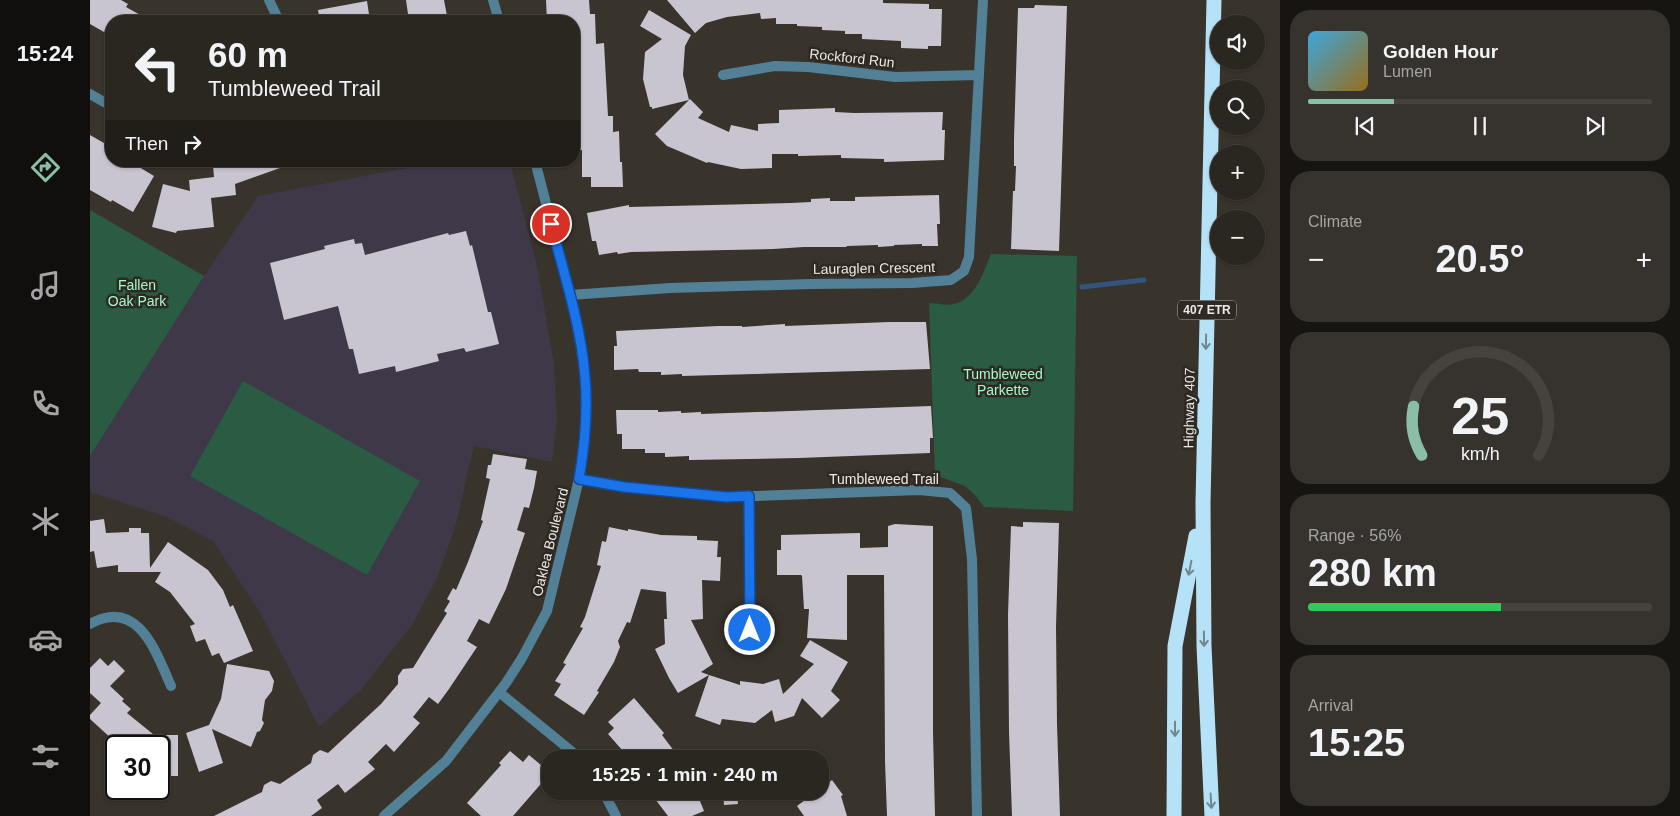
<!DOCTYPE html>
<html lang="en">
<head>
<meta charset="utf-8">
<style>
	:root { --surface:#2a2620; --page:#36322d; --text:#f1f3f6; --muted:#a5a5a5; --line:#46433e; --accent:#8abfa5 }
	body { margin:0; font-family:Helvetica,sans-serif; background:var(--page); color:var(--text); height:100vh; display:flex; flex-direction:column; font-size:19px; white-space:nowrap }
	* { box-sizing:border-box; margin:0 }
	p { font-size:16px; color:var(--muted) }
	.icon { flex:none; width:28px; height:28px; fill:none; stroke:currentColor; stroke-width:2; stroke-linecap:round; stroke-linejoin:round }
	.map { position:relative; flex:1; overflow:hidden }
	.panel { display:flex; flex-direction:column; gap:10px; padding:10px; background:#171512; width:400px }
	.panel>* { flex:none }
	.top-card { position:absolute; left:15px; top:15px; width:475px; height:152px; border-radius:20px; box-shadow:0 1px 4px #0004,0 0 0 1px var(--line); background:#2a2620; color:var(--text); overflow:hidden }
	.controls { position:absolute; left:1120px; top:15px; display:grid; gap:10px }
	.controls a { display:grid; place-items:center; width:55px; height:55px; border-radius:50%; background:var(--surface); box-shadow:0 1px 4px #0004,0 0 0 1px var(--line); font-size:25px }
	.speed { position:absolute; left:15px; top:735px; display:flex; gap:10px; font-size:25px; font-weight:700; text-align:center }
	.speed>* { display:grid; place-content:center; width:65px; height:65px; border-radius:50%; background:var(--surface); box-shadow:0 1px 4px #0004,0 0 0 1px var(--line); line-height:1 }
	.speed .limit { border:2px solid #111; border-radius:8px; background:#fff; color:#111 }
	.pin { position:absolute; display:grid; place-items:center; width:42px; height:42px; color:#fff; margin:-21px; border:2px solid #fff; border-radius:50%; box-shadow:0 1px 5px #0007 }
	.me { position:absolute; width:55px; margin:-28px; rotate:0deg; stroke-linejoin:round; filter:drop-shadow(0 0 4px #0008) }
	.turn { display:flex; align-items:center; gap:18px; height:105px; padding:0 20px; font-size:22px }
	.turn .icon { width:65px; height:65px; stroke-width:2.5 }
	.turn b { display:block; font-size:35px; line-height:42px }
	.then { display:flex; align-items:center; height:48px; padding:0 20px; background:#0003; gap:10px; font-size:19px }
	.big { font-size:38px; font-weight:600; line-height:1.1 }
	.panel .tile { flex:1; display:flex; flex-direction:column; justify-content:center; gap:8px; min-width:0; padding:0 18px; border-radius:20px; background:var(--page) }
	.panel .dial { align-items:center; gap:0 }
	.dial svg { height:130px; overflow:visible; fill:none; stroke:var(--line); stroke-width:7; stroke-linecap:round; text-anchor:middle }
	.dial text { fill:var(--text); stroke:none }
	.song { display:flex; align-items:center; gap:15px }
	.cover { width:60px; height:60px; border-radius:8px; background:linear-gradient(135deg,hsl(200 70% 55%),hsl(40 70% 35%)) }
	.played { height:5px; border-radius:2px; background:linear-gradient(90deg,var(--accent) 25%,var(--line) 25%) }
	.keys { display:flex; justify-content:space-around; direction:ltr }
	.heat { display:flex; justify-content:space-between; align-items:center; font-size:28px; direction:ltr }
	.charge { height:8px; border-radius:4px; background:linear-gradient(90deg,#34c759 56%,var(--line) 0) }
	.trip { position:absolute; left:451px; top:750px; width:288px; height:50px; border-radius:20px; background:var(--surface); box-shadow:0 1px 4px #0004,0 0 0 1px var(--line); font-weight:600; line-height:50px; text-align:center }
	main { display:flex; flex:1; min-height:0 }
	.tabs { display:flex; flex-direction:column; width:90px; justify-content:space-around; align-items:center; background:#110f0d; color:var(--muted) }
	.tabs .icon { width:35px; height:35px }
	.tabs .current { color:var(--accent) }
	.tabs b { font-size:22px; color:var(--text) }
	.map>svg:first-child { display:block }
	.education { fill:#3f3848 }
	.green { fill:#295c42 }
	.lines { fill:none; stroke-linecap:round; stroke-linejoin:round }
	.stream { stroke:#33557d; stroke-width:5 }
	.building { fill:#c8c5d0 }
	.street { stroke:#528197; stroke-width:10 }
	.highway { stroke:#b6e2f8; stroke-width:15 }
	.oneway { stroke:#72868d }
	.route-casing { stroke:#114b97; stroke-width:12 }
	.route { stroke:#1a73e8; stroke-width:9 }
	.labels { text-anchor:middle; stroke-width:5; stroke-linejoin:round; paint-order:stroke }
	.shield { fill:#2e2922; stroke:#b3afaa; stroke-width:1 }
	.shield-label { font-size:12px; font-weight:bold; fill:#ece9e4 }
	.street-label { font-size:14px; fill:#ece9e4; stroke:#2e2922 }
	.park-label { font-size:14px; fill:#a3faca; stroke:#2e2922 }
</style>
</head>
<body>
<main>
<nav class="tabs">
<b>15:24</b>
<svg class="icon current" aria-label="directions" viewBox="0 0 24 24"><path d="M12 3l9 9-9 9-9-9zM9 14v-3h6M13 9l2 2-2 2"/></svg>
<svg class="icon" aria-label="music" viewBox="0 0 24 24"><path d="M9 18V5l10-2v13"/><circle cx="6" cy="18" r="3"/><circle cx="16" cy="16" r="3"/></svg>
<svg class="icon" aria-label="phone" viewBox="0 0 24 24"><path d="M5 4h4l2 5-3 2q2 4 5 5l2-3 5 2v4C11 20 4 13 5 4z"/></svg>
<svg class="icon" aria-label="climate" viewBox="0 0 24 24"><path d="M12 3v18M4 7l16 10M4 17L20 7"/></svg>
<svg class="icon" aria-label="car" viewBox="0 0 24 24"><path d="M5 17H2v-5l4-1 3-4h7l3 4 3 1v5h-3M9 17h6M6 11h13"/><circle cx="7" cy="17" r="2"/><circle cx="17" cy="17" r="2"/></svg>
<svg class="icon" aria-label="filters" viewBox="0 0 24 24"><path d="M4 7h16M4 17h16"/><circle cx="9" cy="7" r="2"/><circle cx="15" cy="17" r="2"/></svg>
</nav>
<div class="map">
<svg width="1190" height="816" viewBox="0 0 1190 816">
	<rect width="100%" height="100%" fill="#38332b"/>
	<path class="education" d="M354,161H420L447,266L464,364L467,420L462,462L384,446L365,528L347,578L322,625L270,691L229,727L171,614L123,541L77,517L0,492V456L114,276L168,196Z"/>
	<path class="green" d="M0,210L114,276L0,456Z
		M901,254L987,256L983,511L894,507L885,495L875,486L845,475L839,303C847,303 857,306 864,304C886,298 893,273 901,254Z
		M153,381L330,481L277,575L100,476Z"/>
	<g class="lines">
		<path class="stream" d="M992,287L1054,280"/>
	</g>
	<path class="building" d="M0,0H31L38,4L36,7L61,21H21V36L0,24Z
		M316,0H354L358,21H319Z
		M456,0H499L500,14H505L506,44L514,43L518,116H523V132L529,131L530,162H532L533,187H501V177H492V150L486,151L485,118H484V21H457Z
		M577,0H793V3L839,4V9H852L851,46H838V49L811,48V41L772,39V34H755V31L732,30V27L707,26V24H686V18L671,19L670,13L637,17L616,23L605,33Z
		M277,1L280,21H230L228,10Z
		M945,5L977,6L969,251L921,249L923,191H925L926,166H924V139L928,8H944Z
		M559,10L601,35L595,46L593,75L599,100L562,109V107H560L553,79L555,52L572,39L550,26Z
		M600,99L613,112L608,118L639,132L641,125L668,131V124L689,123V110L745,108V112L764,113L853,112L852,130H855L854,160L794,162V159L751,158V155L708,156V154H682V168L651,169L618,162L617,163L577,146L565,134Z
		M0,135L21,147V161H39L64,176L43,212L22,200L21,202L0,190Z
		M125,161H204V163L145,184L146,195L121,198L124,227L87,231L86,233L62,227L73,184L100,191L99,180L124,177L123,166H125Z
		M849,195L850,224H847L848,246H832V244L804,245V246L788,247V245L757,246L756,247H714L683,249L541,252L528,254L527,252L509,255L506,241H502L497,213L539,205V207L701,203L721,202V199L740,198V201H765V197Z
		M376,231L380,246L382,245L398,312H401L409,344L376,352L374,348L347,354L349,361L306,372L305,366L269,374L263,349H259L248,306L194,320L180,263L235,249L234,246L264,239L265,244L272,243L275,255L358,233L359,235Z
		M800,322H836L840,369L592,376V374L571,375V372H549L548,369L524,370V346H527L526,331L628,326H652V327L695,324V326Z
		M841,406L843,438H840V453L709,458L599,460V456L575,457V453H555V449H532V434H527L526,410H568V412L591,411V413L611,412V414Z
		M403,454L437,459L435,469L447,471L444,488L439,508L434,507L427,530L435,533L416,589L399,624L389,619L377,641L387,647L359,689L348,704L339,697L323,717L330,723L304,752L296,744L278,762L285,769L255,793L248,784L227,800L232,808L221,816H124L172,792L174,785L181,781L190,784L221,763L223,755L230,750L238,753L291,704L308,684V676L313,669L323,668L357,613L354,611L360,601L357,599L363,588L366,590L378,562L393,521L391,520L400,479L396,478L398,465H401Z
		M14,519L16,533L39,532V528H51V533H59L60,568L78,542L118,570L133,590L140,607L143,605L163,651L134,663L129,653L122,656L115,639L106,642L100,626L105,624L80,592L65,582L71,572H28V565L7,568L4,551L0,552V521Z
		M933,522L969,523L966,627L967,724L970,816H922L919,732L918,615L921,526L933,527Z
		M805,524L843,526V732L845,816H797L795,761L794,575H757V640L717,638L719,609H714L712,576L711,575H687V550H691V535L770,533V548L798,547V526Z
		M519,527L538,531V529L571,535L607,536V540L628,541L627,557H631L630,581L612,580L613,619L601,620L623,664L611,672L619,675L588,693L579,678L565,649L575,644L574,619H577L576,592L551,589L540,623L537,622L528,641L530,647L524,662L507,691L509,692L494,715L464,695L471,684L465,681L476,664L473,663L493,628L490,627L495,617L511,566L507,565L512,541L516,542Z
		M720,640L758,662L741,691L750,700L732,718L712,698L704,716L685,722L682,710L665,723L632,719L630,725L605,716L619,675L650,685V681L673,684L689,679L693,694L724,664L710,656Z
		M10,658L18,666L24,660L35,671L20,686L34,699L32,701L41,709L37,713L69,739V735H88V776H69V746H18L23,740L0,719V715L11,703L0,693V668Z
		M137,664L179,671L184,681L182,691L175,700L172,720L174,723L170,731L167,732L161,747L122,729L133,763L109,772L96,733L119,725L131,699Z
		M544,698L574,733L572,735L590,759H540L518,734L524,728L518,722Z
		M420,751L433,762L439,755L458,771L455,776L456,778L423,816H391L377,803L411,765L409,763Z
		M742,780L753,795L751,796L757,816H714L707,806L727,791H730V789Z
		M559,791H606L614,811L602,816H578Z
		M633,791H647L648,804L634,805Z"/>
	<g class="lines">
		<path class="street" d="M179,0L189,21
			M403,0L409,21
			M633,75L685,66L718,67L805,77L889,75
			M0,94L21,106
			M480,295L580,288L721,284L822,283L861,280L874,271L879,257L893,0
			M489,479L535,487L637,497L829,490L860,493L876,508L882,559L887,816
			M659,496L660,630
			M0,624C48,597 66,652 81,686
			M409,692L491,759
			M513,791L526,816
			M294,816L356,761L416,683L432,658L457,611L489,479L496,424L495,377L492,354L483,307L445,161"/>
		<path class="highway" d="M1084,816L1085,646L1106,536
			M1122,816L1114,646L1113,503L1124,0"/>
	</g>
	<defs><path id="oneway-shaft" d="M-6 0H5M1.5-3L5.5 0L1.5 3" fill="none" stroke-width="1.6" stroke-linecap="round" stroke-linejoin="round" transform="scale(1.25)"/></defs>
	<g class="oneway">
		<use href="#oneway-shaft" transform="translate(1116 342) rotate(91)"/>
		<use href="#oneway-shaft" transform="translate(1100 568) rotate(101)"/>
		<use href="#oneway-shaft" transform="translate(1114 639) rotate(89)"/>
		<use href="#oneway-shaft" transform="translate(1085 729) rotate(90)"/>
		<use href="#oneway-shaft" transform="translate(1121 801) rotate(87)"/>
	</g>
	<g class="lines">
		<defs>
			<path id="route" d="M461,224C474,274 491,325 495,377C498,412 495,445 489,479L534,487L637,497L659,496L660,630"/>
		</defs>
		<use href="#route" class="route-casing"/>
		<use href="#route" class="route"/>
	</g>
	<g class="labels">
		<rect class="shield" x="1088" y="300.5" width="58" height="19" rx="4"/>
		<g class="shield-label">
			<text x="1117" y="314">407 ETR</text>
		</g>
		<g class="street-label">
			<text transform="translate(762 58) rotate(6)" y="5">Rockford Run</text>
			<text transform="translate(784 268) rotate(-1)" y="5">Lauraglen Crescent</text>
			<text transform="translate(1099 408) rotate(-89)" y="5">Highway 407</text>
			<text x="794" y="484">Tumbleweed Trail</text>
			<text transform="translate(460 542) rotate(-76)" y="5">Oaklea Boulevard</text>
		</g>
		<g class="park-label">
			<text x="47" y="290">Fallen<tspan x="47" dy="16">Oak Park</tspan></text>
			<text x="913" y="379">Tumbleweed<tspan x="913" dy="16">Parkette</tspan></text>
		</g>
	</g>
</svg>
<div class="controls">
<a><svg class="icon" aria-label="sound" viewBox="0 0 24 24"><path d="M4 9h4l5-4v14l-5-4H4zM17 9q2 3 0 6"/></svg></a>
<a><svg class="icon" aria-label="search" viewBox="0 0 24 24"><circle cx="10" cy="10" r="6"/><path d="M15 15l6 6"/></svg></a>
<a>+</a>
<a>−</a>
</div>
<div class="speed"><div class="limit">30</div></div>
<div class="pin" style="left:461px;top:224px;background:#d93025"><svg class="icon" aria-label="arrive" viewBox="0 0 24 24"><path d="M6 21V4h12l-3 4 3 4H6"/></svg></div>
<svg class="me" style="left:660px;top:630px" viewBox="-20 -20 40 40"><circle r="17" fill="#1a73e8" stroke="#fff" stroke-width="3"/><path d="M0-11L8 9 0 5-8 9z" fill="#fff"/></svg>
<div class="trip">15:25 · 1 min · 240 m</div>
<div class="top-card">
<div class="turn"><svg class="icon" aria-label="left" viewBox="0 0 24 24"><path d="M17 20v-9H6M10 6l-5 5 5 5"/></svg><div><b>60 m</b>Tumbleweed Trail</div></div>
<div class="then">Then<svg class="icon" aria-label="right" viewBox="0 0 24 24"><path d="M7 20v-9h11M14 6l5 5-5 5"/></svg></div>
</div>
</div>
<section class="panel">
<div class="tile">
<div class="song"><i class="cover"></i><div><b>Golden Hour</b><p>Lumen</p></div></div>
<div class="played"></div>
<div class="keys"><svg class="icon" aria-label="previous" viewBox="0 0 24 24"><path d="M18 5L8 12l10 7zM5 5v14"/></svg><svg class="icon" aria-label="pause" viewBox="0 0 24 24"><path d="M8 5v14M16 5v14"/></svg><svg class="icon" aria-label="next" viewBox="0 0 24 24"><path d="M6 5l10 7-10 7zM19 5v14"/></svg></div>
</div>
<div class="tile"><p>Climate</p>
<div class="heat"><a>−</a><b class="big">20.5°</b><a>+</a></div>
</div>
<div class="tile dial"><svg viewBox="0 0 100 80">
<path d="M14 69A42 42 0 1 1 86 69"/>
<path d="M14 69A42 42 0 0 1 9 39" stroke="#8abfa5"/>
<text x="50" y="56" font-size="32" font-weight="700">25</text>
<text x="50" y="72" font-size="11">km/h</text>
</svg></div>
<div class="tile"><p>Range · 56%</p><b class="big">280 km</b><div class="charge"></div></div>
<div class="tile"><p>Arrival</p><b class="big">15:25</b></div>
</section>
</main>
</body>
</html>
